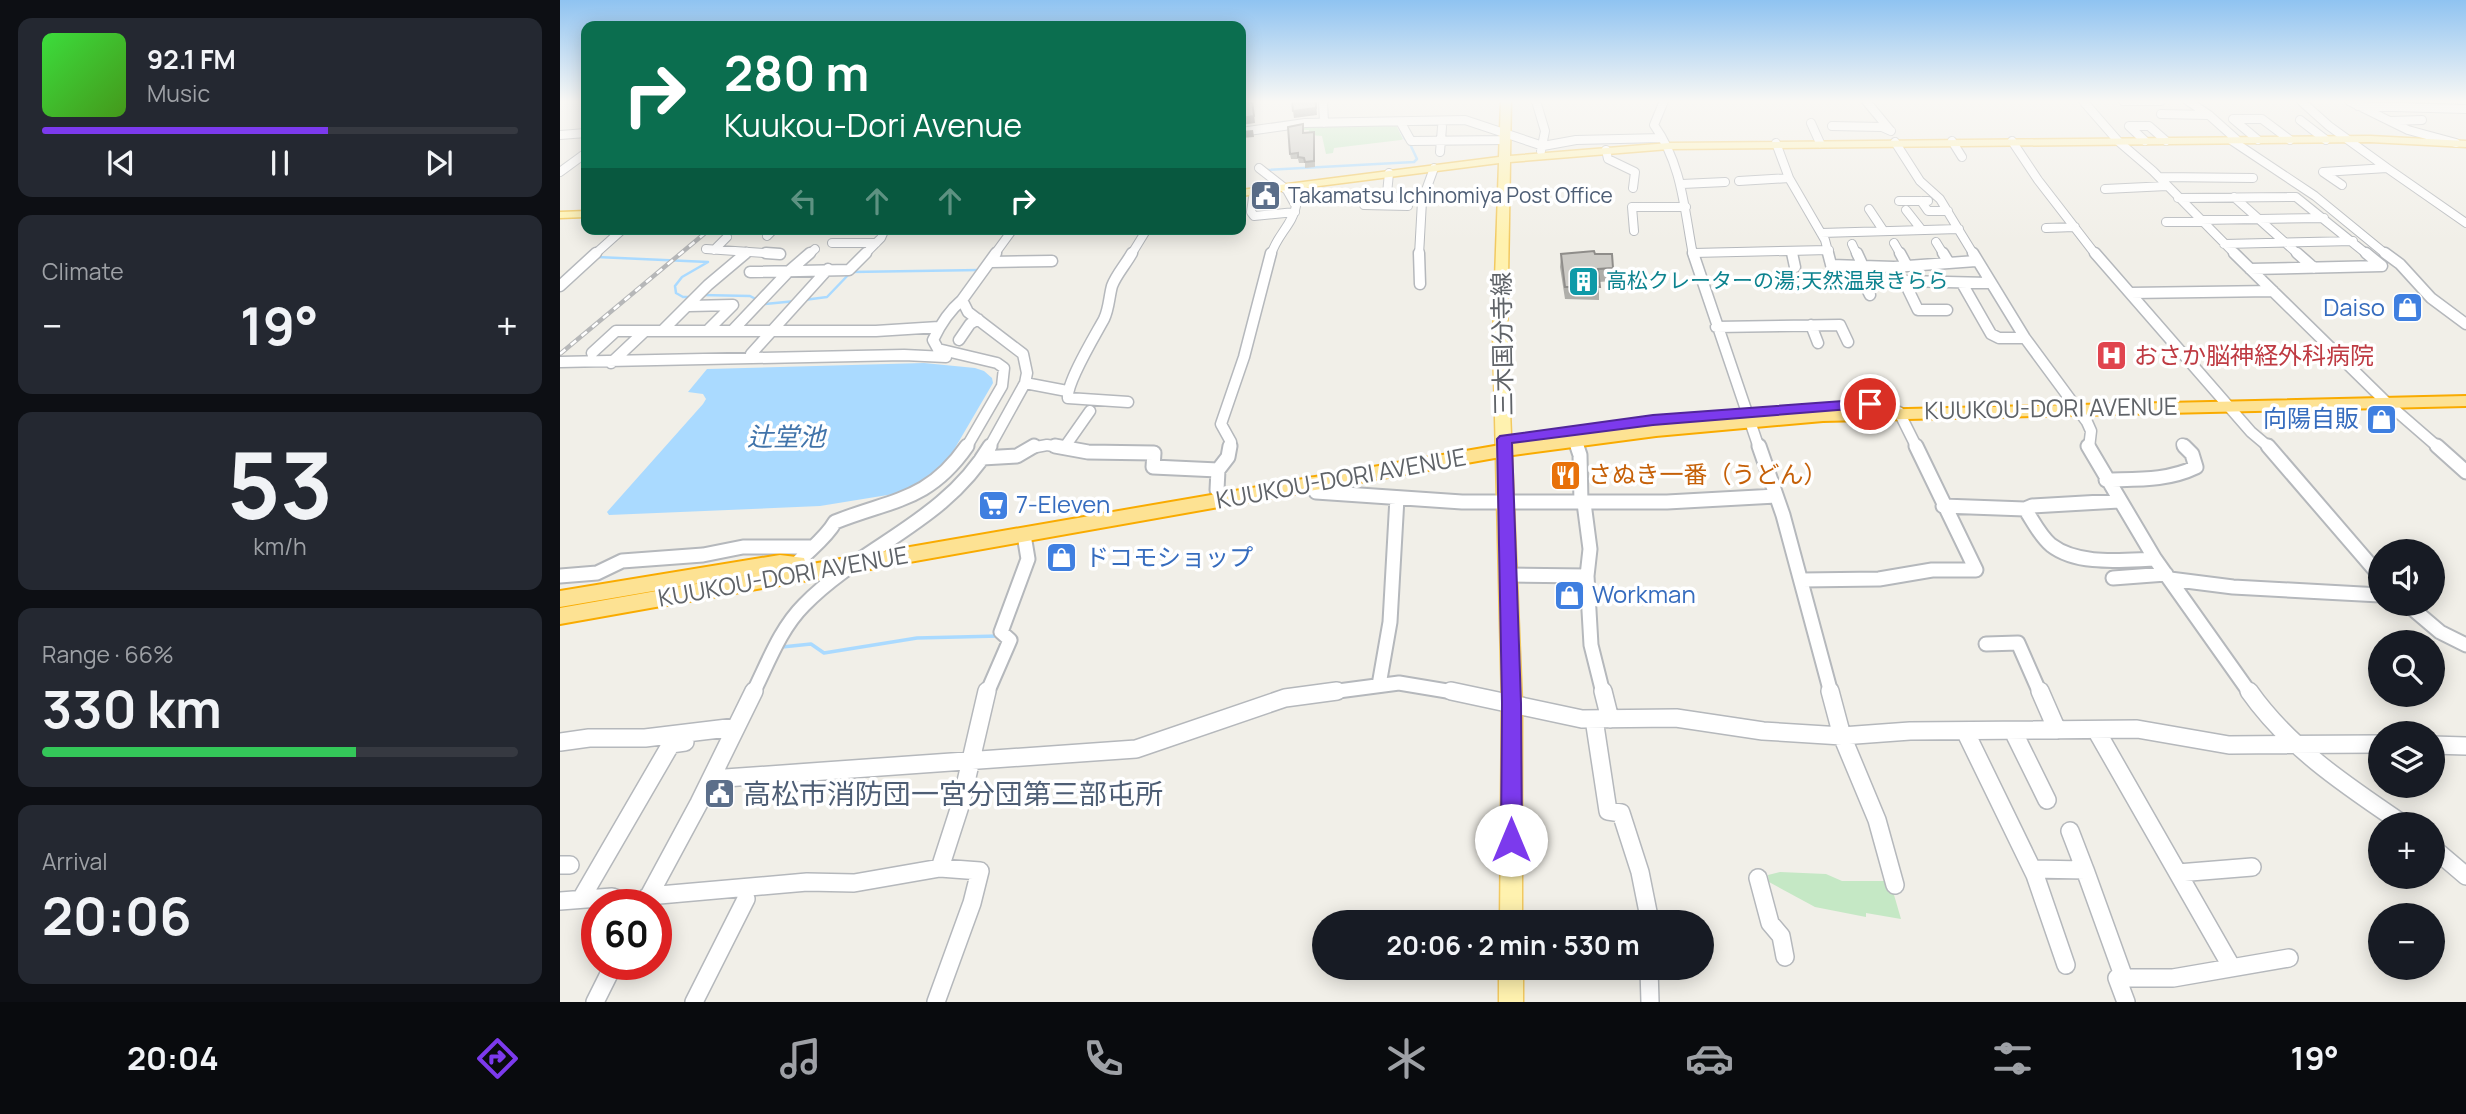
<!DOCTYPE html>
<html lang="en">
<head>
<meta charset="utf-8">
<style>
	:root { --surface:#171b24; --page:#242831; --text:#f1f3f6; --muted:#9ea1a6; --line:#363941; --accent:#7c3aed }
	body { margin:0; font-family:Manrope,"Noto Sans JP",sans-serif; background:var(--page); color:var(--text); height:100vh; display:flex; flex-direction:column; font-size:26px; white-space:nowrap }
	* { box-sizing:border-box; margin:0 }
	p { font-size:23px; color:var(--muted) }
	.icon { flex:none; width:38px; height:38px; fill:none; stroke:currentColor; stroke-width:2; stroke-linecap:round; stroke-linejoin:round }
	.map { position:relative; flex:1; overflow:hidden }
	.details { display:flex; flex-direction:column; gap:18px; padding:18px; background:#0d0f14; width:560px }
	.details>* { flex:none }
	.hud { position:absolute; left:21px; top:21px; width:665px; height:214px; border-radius:14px; box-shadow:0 4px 18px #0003; background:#0b6e4f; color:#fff; overflow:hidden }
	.controls { position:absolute; left:1808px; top:539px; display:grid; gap:14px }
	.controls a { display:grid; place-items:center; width:77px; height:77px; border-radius:50%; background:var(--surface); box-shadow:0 4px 18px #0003; font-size:35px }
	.speed { position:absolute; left:21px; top:889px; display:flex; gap:14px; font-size:35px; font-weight:700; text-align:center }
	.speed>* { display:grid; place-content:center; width:91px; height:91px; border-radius:50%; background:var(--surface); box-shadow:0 4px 18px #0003; line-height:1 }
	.speed .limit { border:10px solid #d22; background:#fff; color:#111 }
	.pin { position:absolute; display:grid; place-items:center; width:60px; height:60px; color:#fff; margin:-30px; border:4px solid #fff; border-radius:50%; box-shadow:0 2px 7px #0007 }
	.me { position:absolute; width:77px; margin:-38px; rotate:0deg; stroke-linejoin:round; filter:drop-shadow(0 0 5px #0008) }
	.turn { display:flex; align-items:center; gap:24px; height:147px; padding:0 28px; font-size:32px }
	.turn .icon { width:91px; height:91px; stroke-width:2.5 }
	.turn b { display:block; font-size:49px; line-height:60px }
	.lanes { display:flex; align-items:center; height:66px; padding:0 28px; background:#0003; justify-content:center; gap:35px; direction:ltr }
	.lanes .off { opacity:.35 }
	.big { font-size:52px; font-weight:700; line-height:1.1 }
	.details .card { flex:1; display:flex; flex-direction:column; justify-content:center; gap:10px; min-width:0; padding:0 24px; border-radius:14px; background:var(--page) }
	.details .dial { align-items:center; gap:0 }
	.dial b { font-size:91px; line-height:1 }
	.song { display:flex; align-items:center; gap:21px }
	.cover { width:84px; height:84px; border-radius:10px; background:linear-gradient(135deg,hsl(120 70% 55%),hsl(100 70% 35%)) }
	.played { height:7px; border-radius:4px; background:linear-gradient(90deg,var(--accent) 60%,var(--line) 60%) }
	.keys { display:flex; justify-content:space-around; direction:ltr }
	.heat { display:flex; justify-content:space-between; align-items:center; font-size:38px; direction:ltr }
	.charge { height:10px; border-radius:5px; background:linear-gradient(90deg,#34c759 66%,var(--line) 0) }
	.trip { position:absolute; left:752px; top:910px; width:402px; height:70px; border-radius:35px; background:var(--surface); box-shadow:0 4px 18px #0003; font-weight:700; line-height:70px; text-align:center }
	.dock { display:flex; height:112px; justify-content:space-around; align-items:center; background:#090b0e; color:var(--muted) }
	.dock .icon { width:49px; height:49px }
	.dock .current { color:var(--accent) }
	.dock b { font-size:32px; color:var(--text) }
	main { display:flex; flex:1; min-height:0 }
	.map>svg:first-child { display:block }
	.green { fill:#c5e8c5 }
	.water { fill:#aadaff }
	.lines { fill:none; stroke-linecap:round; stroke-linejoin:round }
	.stream-far1 { stroke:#aadaff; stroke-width:2.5 }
	.stream { stroke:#aadaff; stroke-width:3.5 }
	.minor-far3-casing { stroke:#b5b8bc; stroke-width:10 }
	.minor-far2-casing { stroke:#b5b8bc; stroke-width:13 }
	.minor-far1-casing { stroke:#b5b8bc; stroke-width:17 }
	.minor-casing { stroke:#b5b8bc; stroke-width:20 }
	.major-casing { stroke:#f2c960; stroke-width:3 }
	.highway-casing { stroke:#f9ab00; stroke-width:4 }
	.minor-far3 { stroke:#fff; stroke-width:8 }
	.minor-far2 { stroke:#fff; stroke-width:10 }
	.minor-far1 { stroke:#fff; stroke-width:13 }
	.minor { stroke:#fff; stroke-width:17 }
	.major { fill:#fff2af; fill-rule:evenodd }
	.highway { fill:#fde293; fill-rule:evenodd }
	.rail-casing { stroke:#b6b7b8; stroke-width:4.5 }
	.rail { stroke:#fff; stroke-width:2.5; stroke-dasharray:7; stroke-linecap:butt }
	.wall { fill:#afaea9 }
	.shaded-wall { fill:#8f8d8a }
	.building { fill:#cccac5; stroke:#8f8d8a; stroke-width:2 }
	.route { fill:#7c3aed; stroke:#51269a; stroke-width:2 }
	.labels { text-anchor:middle; stroke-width:7; stroke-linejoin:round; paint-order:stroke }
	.far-service-label { font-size:21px; fill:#4e5e75; stroke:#fff; text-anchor:start }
	.far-culture-label { font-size:21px; fill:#0d838f; stroke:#fff; text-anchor:start }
	.shop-label { font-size:24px; fill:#366cbe; stroke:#fff; text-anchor:start }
	.street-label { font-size:24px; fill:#5f6368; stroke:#fff }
	.health-label { font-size:24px; fill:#be3a42; stroke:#fff; text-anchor:start }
	.food-label { font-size:24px; fill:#c56008; stroke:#fff; text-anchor:start }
	.water-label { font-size:26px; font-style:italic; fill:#4174aa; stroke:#fff }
	.near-service-label { font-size:28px; fill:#4e5e75; stroke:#fff; text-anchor:start }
</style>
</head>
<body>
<main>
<section class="details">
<div class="card">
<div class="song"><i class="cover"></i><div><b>92.1 FM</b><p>Music</p></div></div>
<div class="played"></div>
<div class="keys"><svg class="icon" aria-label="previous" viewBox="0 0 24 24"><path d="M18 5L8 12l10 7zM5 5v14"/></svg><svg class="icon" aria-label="pause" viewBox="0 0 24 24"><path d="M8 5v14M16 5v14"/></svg><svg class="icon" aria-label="next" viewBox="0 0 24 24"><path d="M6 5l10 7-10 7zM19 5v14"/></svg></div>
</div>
<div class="card"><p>Climate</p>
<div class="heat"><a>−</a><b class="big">19°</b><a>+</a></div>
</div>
<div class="card dial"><b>53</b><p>km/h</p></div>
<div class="card"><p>Range · 66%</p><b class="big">330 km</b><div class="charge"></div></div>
<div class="card"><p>Arrival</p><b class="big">20:06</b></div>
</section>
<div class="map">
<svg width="1906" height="1002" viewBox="0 0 1906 1002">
	<rect width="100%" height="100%" fill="#f1efe8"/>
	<path class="green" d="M836,125L843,139L841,140L774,148L773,153L766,154L762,136L750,135L749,130H736V126Z
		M1220,872L1266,874L1282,881H1330L1341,919L1306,913V917L1255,907L1209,882L1208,875Z"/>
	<path class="water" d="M364,363L415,368L424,371L432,378L433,383L381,472L346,492L260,506L49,515L47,512L143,404L146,399L143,394L128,392L147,369Z"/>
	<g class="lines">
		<path class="stream-far1" d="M840,129L845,139
			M706,170L854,162L857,159L850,144
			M37,257L148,262L122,277L115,286L116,293L123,297H134
			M141,295L190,296L205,304L236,301
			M244,300L267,297L291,272L420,270"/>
		<path class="stream" d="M222,647L251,644L264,653L357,638L439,636"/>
		<defs>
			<path id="minor-far3" d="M763,101L764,123
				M976,101L985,131L981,151
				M1104,101L1094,125C1122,164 1124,208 1133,255
				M1306,101L1330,130
				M1523,101L1558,141L1593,171L1676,255
				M1563,101H1601
				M1628,101L1649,115L1677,140
				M1741,101L1769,126L1827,168L1763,172L1782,185
				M1789,101L1848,130L1896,143
				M1798,106L1906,109
				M1601,114L1648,115
				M1740,120L1766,140
				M1830,121L1862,120
				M841,123L851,141L945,140
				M1251,123L1260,143
				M1272,126L1322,127L1331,131
				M681,132L745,123L905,120L983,146L1016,140L1102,138
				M0,135L26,133
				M1671,140L1755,196L1827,255
				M1698,140L1673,119H1702L1730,140
				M1392,141L1402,157
				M1452,141L1478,180L1536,255
				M1585,141L1569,126H1589L1606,141
				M1335,142L1360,181L1380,199L1414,255
				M1216,143L1229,178L1265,240L1269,255
				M1046,150L1048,159L1075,172L1073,188
				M880,152L882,127
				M699,168L727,190L736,206C733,224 716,236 711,255
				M1827,168L1906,223
				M0,172L26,153
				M1600,177L1693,178
				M1179,181L1229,178
				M1122,184L1165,182
				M1545,189L1607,186
				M694,191L691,212L694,216L735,212
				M826,197L863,196
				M1674,197L1739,255
				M1618,198L1736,197L1808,255
				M735,199L774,198
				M1339,201H1368
				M1361,201L1368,211H1388
				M826,204L829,173
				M804,205L848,206
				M1309,209L1323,230
				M1346,210L1361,229
				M1640,220L1764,218
				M1606,222H1642
				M1486,228L1515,227
				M1074,231L1072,207H1126
				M1261,233L1399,229
				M207,236L214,229
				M1376,242L1384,255
				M272,243H316
				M1334,243L1341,255
				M1292,244L1297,255
				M1664,244L1793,241
				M146,249L220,254
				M154,250L167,237
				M1232,251L1233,255
				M1133,253L1269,250
				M34,255L63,229
				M184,255L187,252
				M248,255L255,249
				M304,255L321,238L325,229
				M434,255L453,229
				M571,255L587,229
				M859,255L862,201L874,168"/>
			<path id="minor-far2" d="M206,253L220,254
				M859,253L860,284
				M1133,253L1199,448
				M1232,253L1235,267
				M1268,253L1274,276L1282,279H1302L1310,295
				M1297,253L1303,266
				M1340,253L1347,266
				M1383,253L1389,263
				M1413,253L1465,338L1527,422L1531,431L1529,448
				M1535,253L1691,432L1710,448
				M1674,253L1826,402L1879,448
				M1737,253L1754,268
				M1825,253L1840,264L1871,298L1906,324
				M431,262L492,261
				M1271,265L1334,267L1416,261
				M1690,269L1822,266L1806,253
				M190,272L289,270L306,253
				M1403,285L1431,334L1439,338H1465
				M0,286L36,253
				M1570,293L1713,291
				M402,300C389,311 380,325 373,340L378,349L437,363L444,368L442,386L406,448
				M129,306L173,305L149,329
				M1387,310H1358L1344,281L1429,283
				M1251,325L1258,343
				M1156,327L1280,325L1288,342
				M103,330L148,285L186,253
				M173,330L228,272L250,253
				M399,340L410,324L418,319
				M32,353L56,331H316L379,327
				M191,354L268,269
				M0,362L344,355L386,357
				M51,363L85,331
				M465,383L507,391
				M568,402L508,398C506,383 536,334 544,319C549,309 549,297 552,286C556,275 566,264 572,253
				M1339,412L1357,448
				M1014,440L1017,448
				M1622,444L1626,448
				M429,448L465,383L467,373L463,354L408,312L402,300L436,253
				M471,448L487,445L506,448
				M504,448L530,411
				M670,448L671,442L661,424L684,357L711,253"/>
			<path id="minor-far1" d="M495,446L528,452L594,453L593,467L658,470L657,490
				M1017,446L1020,455L1021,503
				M1199,446L1223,515L1271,693
				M1528,446L1595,559L1690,693
				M1708,446L1820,576
				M1877,446L1906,472
				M422,458L457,456L474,446
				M658,470L668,457L670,446
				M1546,480C1577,479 1607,481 1636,467L1632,454L1624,446
				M752,484L756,492L902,502H1107L1216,496
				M1383,506L1465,509C1473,521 1480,536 1491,545C1518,566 1563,560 1595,559
				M1465,509L1472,506L1559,501
				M237,563C250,549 266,538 275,522C332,499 368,502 407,446
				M949,575L1027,576L1030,549L1024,503
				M0,576L37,573L62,561L143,555L183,547H252
				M1027,576L1031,645L1043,693
				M1553,578L1606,574
				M1610,579L1673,587L1820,595
				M1242,580L1319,579L1372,570H1416L1356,446
				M1847,604L1880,632L1906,645
				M1426,644L1458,643L1480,693
				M819,685L830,622L837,498
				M193,693C208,663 220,629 244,605C303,545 385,522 430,446
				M427,693L450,640L441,632L468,559L464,535
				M763,693L839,683L899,693"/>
			<path id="minor" d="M891,691L1022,719L1116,718L1203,731L1282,736L1350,731L1577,729L1669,745L1820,744
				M1043,691L1050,719
				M1270,691L1282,736L1317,820L1335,885
				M1480,691L1497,730
				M1689,691C1729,748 1787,786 1843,824
				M1034,719L1048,811L1061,813L1080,872L1090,922
				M1536,730L1671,966
				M1405,731L1475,875L1506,965
				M1453,731L1487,800
				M0,742L29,738H85L176,727
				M1872,745L1906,746
				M151,779L576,749L725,698L777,691
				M1510,831L1525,870
				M1872,847L1906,876
				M0,865H10
				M380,868L401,803L427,691
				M1473,869L1525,870L1564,978
				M1618,873L1692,867
				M1198,878L1210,923L1221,936L1225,957
				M88,896L247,882L294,883L380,868L420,871L412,903L376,1002
				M21,899L111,744L125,742
				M0,901L52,897L74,905
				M84,905L139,803L194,691
				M1089,968L1090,1002
				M35,1002L54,964
				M134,1002L186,899
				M1566,1002L1557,978H1613L1729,958"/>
			<path id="major" d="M941,101H951L950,156L1109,143L1810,136L1906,141V147L1810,142L1109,149L950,162L947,337L962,703V922H940L942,703L933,337L939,163L681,196V190L939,157Z
				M26,211V217L0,218V212Z
				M939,968H963V1002H939Z"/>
			<path id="highway" d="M1906,396V406L1263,421L1096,436L946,456L0,624V608L221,569L0,607V591L220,555L244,558L246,565L946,444L1096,424L1263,411Z"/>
		</defs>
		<use href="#minor-far3" class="minor-far3-casing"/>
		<use href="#minor-far2" class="minor-far2-casing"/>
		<use href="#minor-far1" class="minor-far1-casing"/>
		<use href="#minor" class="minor-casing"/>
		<use href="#major" class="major-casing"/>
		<use href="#highway" class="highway-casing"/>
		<use href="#minor-far3" class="minor-far3"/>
		<use href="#minor-far2" class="minor-far2"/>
		<use href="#minor-far1" class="minor-far1"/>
		<use href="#minor" class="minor"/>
		<use href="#major" class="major"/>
		<use href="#highway" class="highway"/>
		<defs>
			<path id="rail" d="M0,354L150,229"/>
		</defs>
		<use href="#rail" class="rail-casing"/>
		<use href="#rail" class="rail"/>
	</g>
	<path class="wall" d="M744,133L755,137V167L745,168V163H739L738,159H731L730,154Z
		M1001,254H1035L1053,268L1052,281L1039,282V300L1005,299L1000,267Z"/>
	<path class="shaded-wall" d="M756,101L757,115L734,118L733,111Z
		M693,105L695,123L681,125V118Z
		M693,130L694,137L681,138V131Z"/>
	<path class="building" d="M682,101H692L694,116L681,118V103H682Z
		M732,101H756V108L733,111Z
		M743,124V133L754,132V161L745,162L744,158L738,157V153L730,154L728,127Z
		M1034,251L1035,254H1052L1053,268L1038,269L1040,287H1005L1001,254Z"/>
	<linearGradient id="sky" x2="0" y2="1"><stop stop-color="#8fc3f1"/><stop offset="0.42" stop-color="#f9f8f5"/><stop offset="1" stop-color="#f9f8f5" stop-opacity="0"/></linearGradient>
	<rect width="1906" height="241" fill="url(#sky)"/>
	<path class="route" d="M1310,399L1317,404L1315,407L1093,425L952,443L961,703L962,840L959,847L951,850L944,847L941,840L942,703L937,439L940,436L1093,415Z"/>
	<defs>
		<symbol id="civic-square" viewBox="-11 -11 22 22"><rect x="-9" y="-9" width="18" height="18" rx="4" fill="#5c6f8a" stroke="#fff"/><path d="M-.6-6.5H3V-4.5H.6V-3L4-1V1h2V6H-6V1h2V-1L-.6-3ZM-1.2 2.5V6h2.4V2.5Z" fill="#fff"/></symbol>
		<symbol id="building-square" viewBox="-11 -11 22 22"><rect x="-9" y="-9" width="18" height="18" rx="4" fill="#0f9aa8" stroke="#fff"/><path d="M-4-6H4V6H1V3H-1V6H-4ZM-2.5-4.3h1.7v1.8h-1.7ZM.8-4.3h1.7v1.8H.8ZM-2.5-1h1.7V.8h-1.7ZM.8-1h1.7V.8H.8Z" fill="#fff"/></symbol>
		<symbol id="shop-square" viewBox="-11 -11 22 22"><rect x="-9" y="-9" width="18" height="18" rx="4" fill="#3f7fe0" stroke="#fff"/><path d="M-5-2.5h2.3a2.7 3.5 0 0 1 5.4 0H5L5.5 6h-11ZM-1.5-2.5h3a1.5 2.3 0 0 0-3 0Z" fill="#fff"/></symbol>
		<symbol id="hospital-square" viewBox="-11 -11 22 22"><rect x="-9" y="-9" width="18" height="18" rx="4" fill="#e0444e" stroke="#fff"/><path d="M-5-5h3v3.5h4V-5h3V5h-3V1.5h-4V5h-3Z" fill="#fff"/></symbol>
		<symbol id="restaurant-square" viewBox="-11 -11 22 22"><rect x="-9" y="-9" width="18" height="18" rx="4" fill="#e8710a" stroke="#fff"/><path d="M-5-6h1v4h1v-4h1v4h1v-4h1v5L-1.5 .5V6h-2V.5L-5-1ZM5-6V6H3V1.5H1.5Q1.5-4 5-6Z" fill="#fff"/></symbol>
		<symbol id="supermarket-square" viewBox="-11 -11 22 22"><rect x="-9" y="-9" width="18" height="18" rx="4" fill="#3f7fe0" stroke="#fff"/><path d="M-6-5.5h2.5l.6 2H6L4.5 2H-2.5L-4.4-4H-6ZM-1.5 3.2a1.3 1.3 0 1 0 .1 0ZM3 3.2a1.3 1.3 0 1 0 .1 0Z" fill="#fff"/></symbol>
	</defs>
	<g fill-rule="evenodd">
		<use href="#civic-square" x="688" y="178" width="35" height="35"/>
		<use href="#building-square" x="1006" y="264" width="35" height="35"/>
		<use href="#shop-square" x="1830" y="290" width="35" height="35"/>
		<use href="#hospital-square" x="1534" y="338" width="35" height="35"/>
		<use href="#shop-square" x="1804" y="402" width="35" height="35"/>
		<use href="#restaurant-square" x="988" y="458" width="35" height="35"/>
		<use href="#supermarket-square" x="416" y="488" width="35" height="35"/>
		<use href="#shop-square" x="484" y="540" width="35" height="35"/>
		<use href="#shop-square" x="992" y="578" width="35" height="35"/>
		<use href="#civic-square" x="142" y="776" width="35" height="35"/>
	</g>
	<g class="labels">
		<g class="far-service-label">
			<text x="728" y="203">Takamatsu Ichinomiya Post Office</text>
		</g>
		<g class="far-culture-label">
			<text x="1046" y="288">高松クレーターの湯;天然温泉きらら</text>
		</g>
		<g class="shop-label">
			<text x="1825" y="316" text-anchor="end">Daiso</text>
			<text x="1799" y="427" text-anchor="end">向陽自販</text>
			<text x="456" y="513">7-Eleven</text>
			<text x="525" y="566">ドコモショップ</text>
			<text x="1032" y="603">Workman</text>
		</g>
		<g class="street-label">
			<text transform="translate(943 344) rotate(-91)" y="8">三木国分寺線</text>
			<text transform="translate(1491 409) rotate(-1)" y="8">KUUKOU-DORI AVENUE</text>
			<text transform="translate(781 479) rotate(-10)" y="8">KUUKOU-DORI AVENUE</text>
			<text transform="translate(223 577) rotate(-10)" y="8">KUUKOU-DORI AVENUE</text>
		</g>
		<g class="health-label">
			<text x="1574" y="364">おさか脳神経外科病院</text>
		</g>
		<g class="food-label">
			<text x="1028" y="483">さぬき一番（うどん）</text>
		</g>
		<g class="water-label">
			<text x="226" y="446">辻堂池</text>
		</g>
		<g class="near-service-label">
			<text x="183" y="804">高松市消防団一宮分団第三部屯所</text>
		</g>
	</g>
</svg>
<div class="controls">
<a><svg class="icon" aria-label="sound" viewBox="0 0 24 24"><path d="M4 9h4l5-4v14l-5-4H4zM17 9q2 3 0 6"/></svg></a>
<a><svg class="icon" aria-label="search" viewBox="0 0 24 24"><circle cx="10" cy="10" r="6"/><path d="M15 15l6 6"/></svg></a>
<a><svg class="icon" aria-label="layers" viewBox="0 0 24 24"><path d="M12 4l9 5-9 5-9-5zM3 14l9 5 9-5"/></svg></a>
<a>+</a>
<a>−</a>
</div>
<div class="speed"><div class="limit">60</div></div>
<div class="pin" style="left:1310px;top:404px;background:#d93025"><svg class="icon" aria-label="arrive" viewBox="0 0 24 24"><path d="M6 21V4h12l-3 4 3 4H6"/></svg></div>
<svg class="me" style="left:951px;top:840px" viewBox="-20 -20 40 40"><circle r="19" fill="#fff"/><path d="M0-13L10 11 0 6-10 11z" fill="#7c3aed"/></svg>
<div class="trip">20:06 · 2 min · 530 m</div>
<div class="hud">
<div class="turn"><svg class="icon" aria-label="right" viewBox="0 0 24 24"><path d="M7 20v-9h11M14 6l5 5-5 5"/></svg><div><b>280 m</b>Kuukou-Dori Avenue</div></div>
<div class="lanes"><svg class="icon off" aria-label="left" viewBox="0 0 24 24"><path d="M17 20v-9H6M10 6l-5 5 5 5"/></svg><svg class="icon off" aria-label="ahead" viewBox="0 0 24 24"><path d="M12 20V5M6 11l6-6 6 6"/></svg><svg class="icon off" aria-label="ahead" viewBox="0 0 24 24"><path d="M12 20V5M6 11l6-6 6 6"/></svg><svg class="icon" aria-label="right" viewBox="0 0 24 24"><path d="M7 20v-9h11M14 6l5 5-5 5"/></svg></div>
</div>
</div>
</main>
<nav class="dock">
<b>20:04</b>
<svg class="icon current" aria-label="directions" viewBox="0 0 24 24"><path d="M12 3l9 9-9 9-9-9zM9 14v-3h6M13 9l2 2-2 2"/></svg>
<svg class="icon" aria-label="music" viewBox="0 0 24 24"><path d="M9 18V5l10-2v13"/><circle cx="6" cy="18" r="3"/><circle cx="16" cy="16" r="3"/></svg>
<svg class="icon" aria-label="phone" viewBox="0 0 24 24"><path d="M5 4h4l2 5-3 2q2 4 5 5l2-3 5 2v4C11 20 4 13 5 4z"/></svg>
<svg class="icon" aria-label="climate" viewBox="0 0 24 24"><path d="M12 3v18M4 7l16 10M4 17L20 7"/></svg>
<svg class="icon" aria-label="car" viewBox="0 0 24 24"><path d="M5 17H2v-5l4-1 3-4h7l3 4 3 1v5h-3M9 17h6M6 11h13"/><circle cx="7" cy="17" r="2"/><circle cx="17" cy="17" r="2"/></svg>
<svg class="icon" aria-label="filters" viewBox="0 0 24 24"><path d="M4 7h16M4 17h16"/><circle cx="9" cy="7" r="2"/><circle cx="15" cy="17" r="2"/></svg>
<b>19°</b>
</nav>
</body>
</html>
